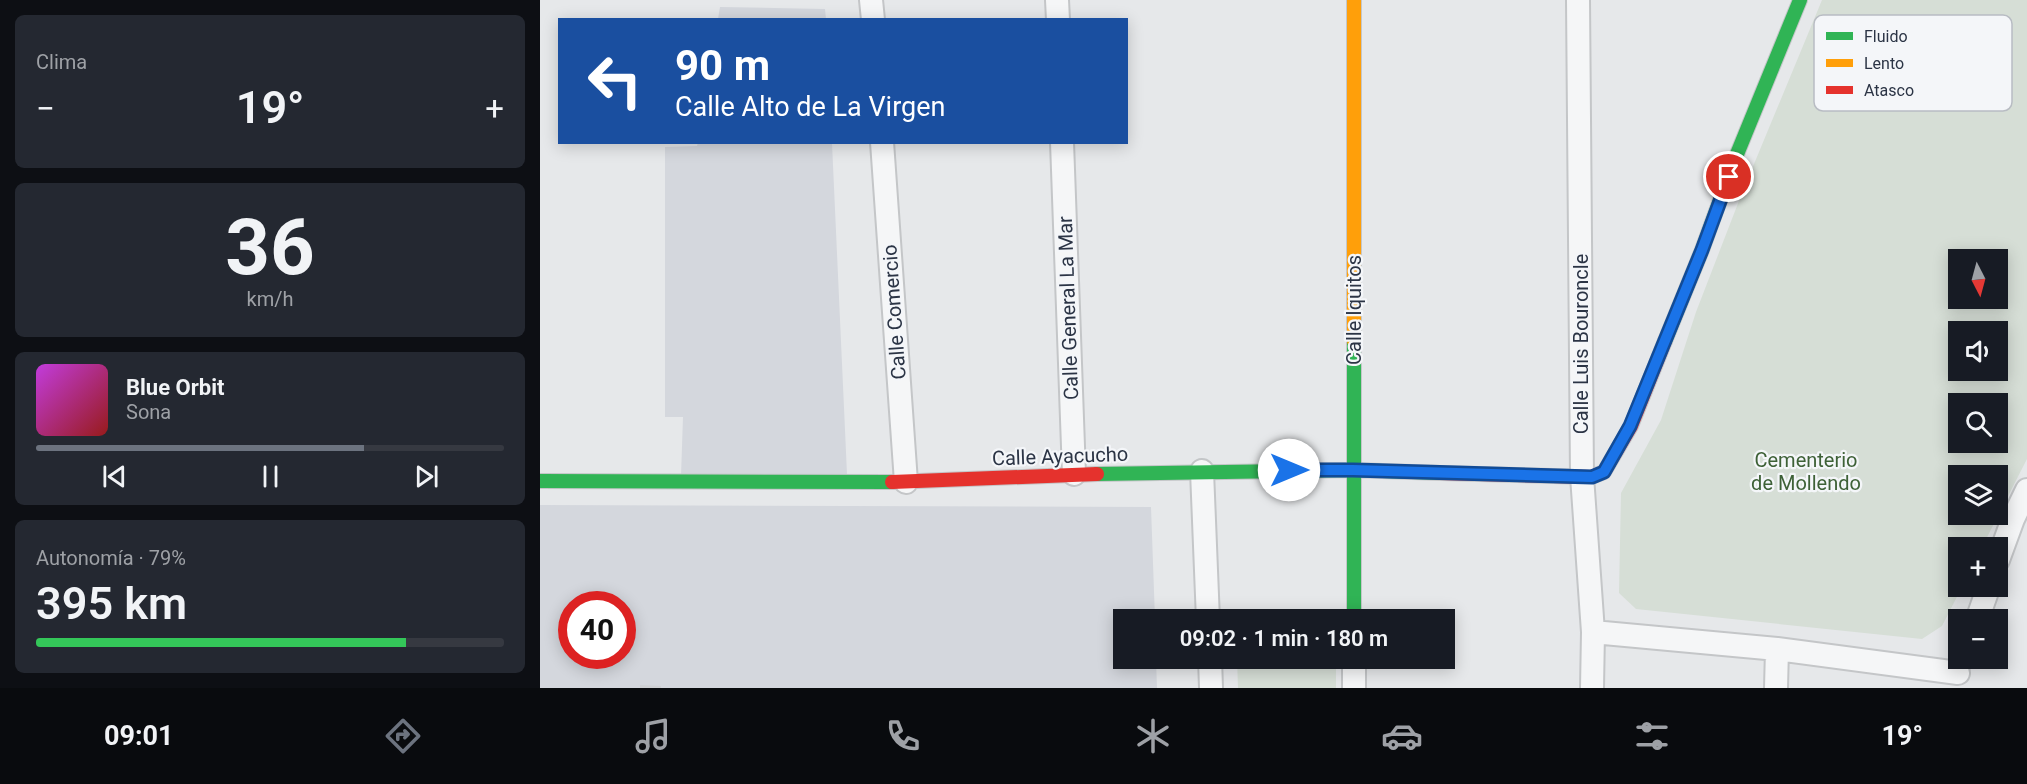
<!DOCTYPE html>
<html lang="es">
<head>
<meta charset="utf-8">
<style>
	:root { --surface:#171b24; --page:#242831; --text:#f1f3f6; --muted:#9ea1a6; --line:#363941; --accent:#6c737f }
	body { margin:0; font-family:Roboto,sans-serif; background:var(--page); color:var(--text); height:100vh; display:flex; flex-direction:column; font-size:22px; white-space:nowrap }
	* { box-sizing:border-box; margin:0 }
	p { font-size:20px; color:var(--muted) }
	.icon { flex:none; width:33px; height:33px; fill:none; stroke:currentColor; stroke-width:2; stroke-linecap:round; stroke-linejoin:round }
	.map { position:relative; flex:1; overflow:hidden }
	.side { display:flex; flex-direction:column; gap:15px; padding:15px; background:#0d0f14; width:540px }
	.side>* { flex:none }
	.hud { position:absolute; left:18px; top:18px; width:570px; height:126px; border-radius:0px; box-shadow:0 3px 15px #0003; background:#1a4fa0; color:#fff; overflow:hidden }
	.needle { width:39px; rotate:174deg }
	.tools { position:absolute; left:1408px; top:249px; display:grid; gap:12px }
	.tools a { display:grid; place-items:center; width:60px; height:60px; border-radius:0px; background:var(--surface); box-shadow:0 3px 15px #0003; font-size:30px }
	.speed { position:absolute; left:18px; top:591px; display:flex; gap:12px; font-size:30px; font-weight:700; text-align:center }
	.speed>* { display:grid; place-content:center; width:78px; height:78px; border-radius:50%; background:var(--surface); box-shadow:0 3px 15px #0003; line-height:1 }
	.speed .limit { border:9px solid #d22; background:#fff; color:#111 }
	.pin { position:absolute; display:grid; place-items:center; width:51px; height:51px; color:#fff; margin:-26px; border:3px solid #fff; border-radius:50%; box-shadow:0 2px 6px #0007 }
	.me { position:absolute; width:66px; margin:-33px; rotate:90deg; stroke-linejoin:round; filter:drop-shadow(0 0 4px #0008) }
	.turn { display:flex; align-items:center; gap:21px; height:126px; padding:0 18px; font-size:27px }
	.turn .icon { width:78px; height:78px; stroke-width:2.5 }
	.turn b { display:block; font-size:42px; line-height:51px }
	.big { font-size:45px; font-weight:600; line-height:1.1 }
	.side .tile { flex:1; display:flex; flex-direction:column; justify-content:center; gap:9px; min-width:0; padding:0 21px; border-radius:9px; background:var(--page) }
	.side .dial { align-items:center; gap:0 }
	.dial b { font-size:78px; line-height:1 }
	.song { display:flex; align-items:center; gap:18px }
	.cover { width:72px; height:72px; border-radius:9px; background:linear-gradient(135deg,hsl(290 70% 55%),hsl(0 70% 35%)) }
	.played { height:6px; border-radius:3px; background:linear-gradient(90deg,var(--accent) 70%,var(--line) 70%) }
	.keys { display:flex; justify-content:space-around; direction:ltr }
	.heat { display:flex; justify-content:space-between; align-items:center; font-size:33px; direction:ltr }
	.charge { height:9px; border-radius:4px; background:linear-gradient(90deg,#34c759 79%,var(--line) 0) }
	.trip { position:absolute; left:573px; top:609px; width:342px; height:60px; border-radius:0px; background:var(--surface); box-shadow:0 3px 15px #0003; font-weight:600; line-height:60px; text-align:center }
	.dock { display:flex; height:96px; justify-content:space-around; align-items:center; background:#090b0e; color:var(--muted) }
	.dock .icon { width:42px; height:42px }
	.dock .current { color:var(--accent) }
	.dock b { font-size:27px; color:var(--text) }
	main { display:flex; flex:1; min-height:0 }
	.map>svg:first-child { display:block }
	.built { fill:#d4d7dd; fill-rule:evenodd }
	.green { fill:#d6ded6; fill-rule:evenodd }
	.building { fill:#ced0d3 }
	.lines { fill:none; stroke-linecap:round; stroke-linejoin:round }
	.street-casing { stroke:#c4c6c8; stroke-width:26 }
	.fast-casing { stroke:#c4c6c8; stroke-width:16 }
	.slow-casing { stroke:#c4c6c8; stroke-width:16 }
	.jam-casing { stroke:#c4c6c8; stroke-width:16 }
	.street { stroke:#f5f6f7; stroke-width:22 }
	.fast { stroke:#30b455; stroke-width:14 }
	.slow { stroke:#ff9f0a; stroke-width:14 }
	.jam { stroke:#e5322d; stroke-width:14 }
	.route-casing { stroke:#114b97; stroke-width:15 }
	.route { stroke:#1a73e8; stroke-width:10 }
	.labels { text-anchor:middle; stroke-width:4.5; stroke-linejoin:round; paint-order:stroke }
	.street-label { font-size:20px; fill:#2b3445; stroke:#f4f6f9 }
	.park-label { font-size:20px; fill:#3e6137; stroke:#f4f6f9 }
	.key { fill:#f4f6f9; stroke:#b8bcc3; stroke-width:1.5 }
	.key-label { font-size:16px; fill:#2b3445 }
</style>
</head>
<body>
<main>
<section class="side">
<div class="tile"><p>Clima</p>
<div class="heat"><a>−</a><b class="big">19°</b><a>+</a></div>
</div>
<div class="tile dial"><b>36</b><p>km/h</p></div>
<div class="tile">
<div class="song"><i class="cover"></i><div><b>Blue Orbit</b><p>Sona</p></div></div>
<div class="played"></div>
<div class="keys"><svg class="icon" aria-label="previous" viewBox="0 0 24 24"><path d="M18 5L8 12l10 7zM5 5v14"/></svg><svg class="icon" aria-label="pause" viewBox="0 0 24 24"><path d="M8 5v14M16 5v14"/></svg><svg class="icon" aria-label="next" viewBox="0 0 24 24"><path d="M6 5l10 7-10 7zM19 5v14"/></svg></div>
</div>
<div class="tile"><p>Autonomía · 79%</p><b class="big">395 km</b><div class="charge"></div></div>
</section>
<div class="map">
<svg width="1487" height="688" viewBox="0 0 1487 688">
	<rect width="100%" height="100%" fill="#e6e8ea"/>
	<path class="built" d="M180,7L285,9L286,19H178Z
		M158,142L292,143L307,474L141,476L143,417H125V147L157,146Z
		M0,505L611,507L615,619L584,620V658L616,659L617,688H0ZM32,604H82V656H32Z"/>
	<path class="green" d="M1282,0H1487V459L1442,547L1419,548V586L1422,587L1402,626L1382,639L1096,609L1079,593L1081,493L1121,420L1156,312L1202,193ZM1419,260H1458V298H1419ZM1419,332H1458V370H1419ZM1419,404H1458V442H1419ZM1419,476H1458V514H1419Z
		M697,659H796V688H698Z"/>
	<path class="building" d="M100,685L121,686V688H100Z"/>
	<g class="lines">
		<defs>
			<path id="street" d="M331,0L333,20
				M517,0L518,20
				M1038,0L1042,476L1053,632L1052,688
				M342,142L366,482
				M522,142L534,474
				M662,471L668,620
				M1458,560L1473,519L1487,490
				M1437,620L1449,586
				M1053,632L1237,649L1418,673
				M670,658L671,688
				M814,658V688
				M1236,688L1237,649"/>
			<path id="fast" d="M814,341V620
				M1125,341L1162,250L1195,159L1260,0
				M557,474L813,470L901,473
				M0,481L352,482"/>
			<path id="slow" d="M814,0V341"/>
			<path id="jam" d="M901,473L1051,477L1064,472L1091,426L1125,341
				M352,482L557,474"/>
		</defs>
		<use href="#street" class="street-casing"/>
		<use href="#fast" class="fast-casing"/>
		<use href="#slow" class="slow-casing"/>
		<use href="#jam" class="jam-casing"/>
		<use href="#street" class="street"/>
		<use href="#fast" class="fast"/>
		<use href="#slow" class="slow"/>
		<use href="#jam" class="jam"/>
	</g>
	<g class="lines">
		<defs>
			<path id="route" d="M749,470H813L1052,477L1064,472L1090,426L1162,250L1189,177"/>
		</defs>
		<use href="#route" class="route-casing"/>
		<use href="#route" class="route"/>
	</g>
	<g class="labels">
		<g class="street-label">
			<text transform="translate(528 308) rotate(-92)" y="7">Calle General La Mar</text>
			<text transform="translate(814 310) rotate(-90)" y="7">Calle Iquitos</text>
			<text transform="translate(354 312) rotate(-94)" y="7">Calle Comercio</text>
			<text transform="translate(1041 344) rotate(-90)" y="7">Calle Luis Bouroncle</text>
			<text transform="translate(520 456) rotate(-2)" y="7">Calle Ayacucho</text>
		</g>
		<g class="park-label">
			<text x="1266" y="467">Cementerio<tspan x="1266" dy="23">de Mollendo</tspan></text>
		</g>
	</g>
	<rect x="1274" y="15" width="198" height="96" rx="9" class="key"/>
	<rect x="1286" y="32" width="27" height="8" fill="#30b455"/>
	<rect x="1286" y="59" width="27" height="8" fill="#ff9f0a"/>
	<rect x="1286" y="86" width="27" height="8" fill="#e5322d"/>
	<g class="key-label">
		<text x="1324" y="42">Fluido</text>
		<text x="1324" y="69">Lento</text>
		<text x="1324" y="96">Atasco</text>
	</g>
</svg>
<div class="tools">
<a><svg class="needle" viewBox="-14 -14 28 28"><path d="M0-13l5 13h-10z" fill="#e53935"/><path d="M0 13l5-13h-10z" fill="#9ea1a6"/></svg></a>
<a><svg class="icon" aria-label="sound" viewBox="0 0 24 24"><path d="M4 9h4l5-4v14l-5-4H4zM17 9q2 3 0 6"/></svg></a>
<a><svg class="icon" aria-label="search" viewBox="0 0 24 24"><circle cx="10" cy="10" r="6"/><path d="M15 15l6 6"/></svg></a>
<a><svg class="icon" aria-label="layers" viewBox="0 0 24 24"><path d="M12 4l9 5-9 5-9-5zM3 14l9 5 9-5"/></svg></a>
<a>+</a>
<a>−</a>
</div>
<div class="speed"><div class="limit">40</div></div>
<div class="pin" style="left:1189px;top:177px;background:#d93025"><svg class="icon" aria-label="arrive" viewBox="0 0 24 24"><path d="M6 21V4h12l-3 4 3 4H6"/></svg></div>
<svg class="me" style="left:749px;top:470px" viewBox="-20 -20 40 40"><circle r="19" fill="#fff"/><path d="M0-13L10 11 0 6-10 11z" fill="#1a73e8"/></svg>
<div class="trip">09:02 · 1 min · 180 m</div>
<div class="hud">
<div class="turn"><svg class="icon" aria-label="left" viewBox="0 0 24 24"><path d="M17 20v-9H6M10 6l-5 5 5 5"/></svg><div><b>90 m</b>Calle Alto de La Virgen</div></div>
</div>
</div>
</main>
<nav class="dock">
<b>09:01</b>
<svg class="icon current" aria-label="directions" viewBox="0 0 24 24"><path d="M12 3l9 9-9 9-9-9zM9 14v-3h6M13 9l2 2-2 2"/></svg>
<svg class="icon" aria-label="music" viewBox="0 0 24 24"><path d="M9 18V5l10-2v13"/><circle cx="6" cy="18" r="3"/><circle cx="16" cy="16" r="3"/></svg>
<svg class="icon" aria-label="phone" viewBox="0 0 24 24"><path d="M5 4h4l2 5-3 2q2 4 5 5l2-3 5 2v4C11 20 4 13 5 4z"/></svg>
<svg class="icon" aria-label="climate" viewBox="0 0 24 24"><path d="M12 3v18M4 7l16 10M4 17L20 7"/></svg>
<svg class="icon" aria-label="car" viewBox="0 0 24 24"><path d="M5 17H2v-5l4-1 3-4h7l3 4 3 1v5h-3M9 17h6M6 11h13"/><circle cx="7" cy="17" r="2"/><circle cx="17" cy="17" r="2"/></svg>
<svg class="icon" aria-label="filters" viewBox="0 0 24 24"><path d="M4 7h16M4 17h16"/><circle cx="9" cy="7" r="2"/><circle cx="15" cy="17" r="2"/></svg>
<b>19°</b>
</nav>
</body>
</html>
